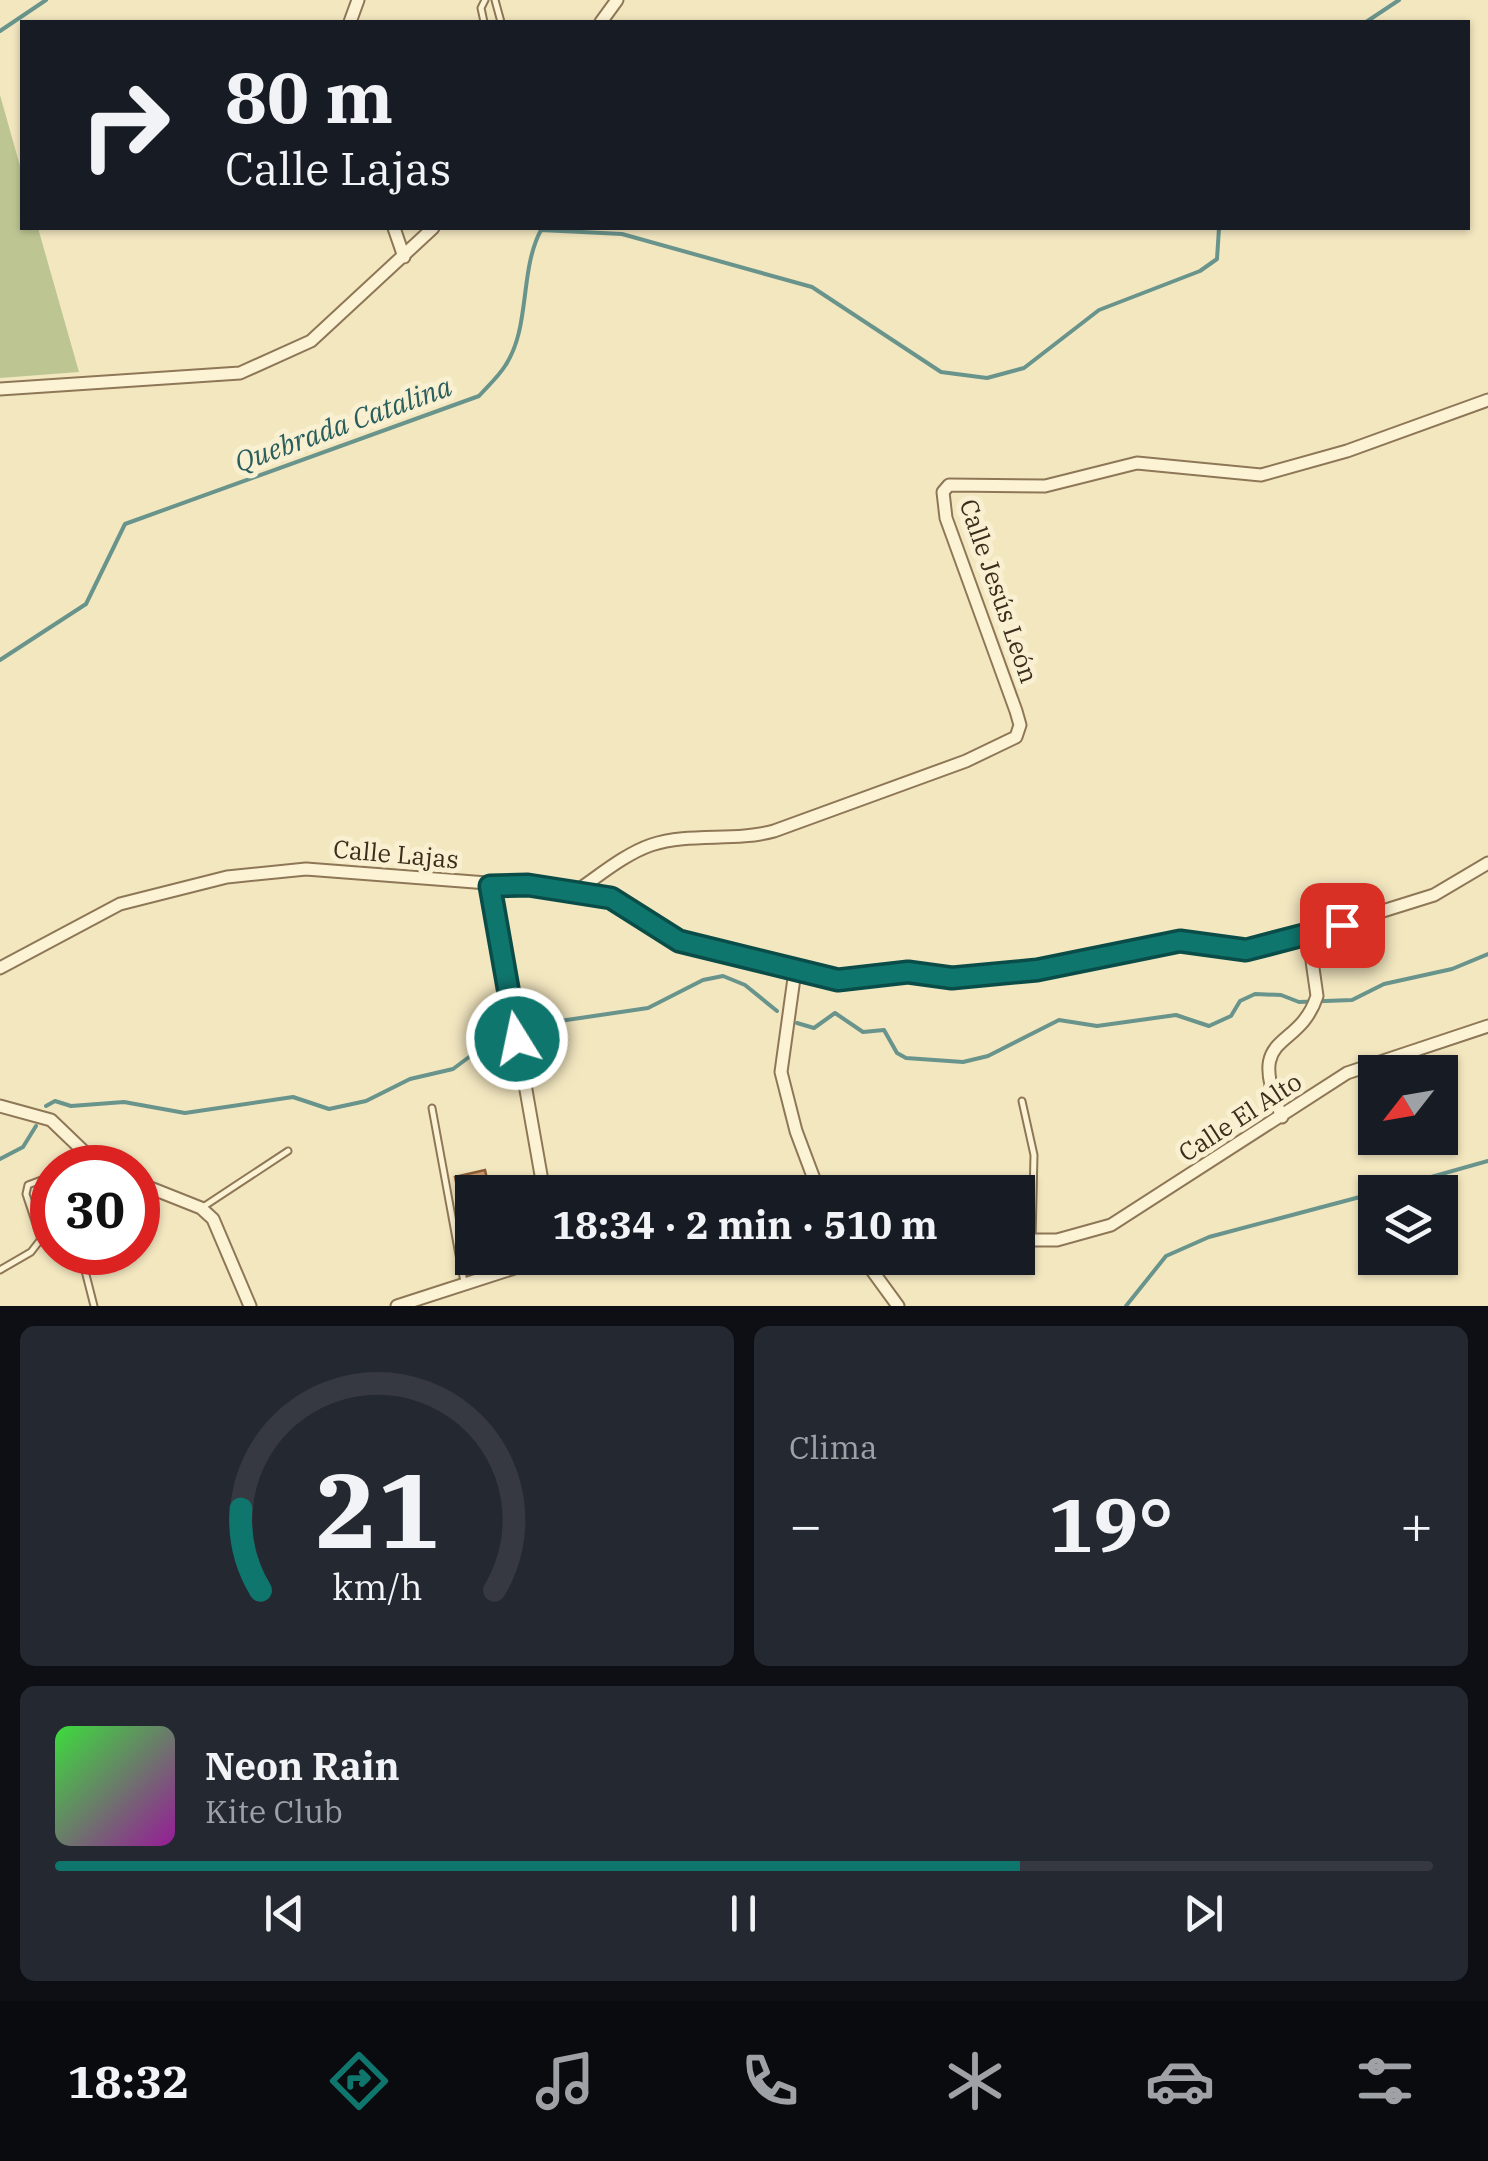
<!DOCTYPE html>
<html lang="es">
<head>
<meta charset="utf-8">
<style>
	:root { --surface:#171b24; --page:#242831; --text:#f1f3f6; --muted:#9ea1a6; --line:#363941; --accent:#0f766e }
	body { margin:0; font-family:"IBM Plex Serif",serif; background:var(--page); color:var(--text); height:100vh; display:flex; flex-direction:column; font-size:38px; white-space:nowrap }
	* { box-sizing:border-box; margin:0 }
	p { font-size:32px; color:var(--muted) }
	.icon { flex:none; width:55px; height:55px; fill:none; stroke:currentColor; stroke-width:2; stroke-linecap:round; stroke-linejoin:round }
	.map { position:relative; height:1306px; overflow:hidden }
	.side { display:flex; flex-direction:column; gap:20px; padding:20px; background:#0d0f14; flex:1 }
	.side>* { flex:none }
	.guide { position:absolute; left:20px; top:20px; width:1450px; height:210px; border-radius:0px; box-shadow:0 2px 8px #0004; background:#171b24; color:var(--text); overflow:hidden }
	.needle { width:65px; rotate:239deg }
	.buttons { position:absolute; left:1358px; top:1055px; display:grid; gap:20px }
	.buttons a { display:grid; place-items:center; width:100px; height:100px; border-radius:0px; background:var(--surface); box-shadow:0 2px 8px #0004; font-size:50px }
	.speed { position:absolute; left:30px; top:1145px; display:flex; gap:20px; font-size:50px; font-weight:700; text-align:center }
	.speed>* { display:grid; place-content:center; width:130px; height:130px; border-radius:50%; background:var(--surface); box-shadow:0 2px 8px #0004; line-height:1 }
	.speed .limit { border:15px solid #d22; background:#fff; color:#111 }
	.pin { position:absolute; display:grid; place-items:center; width:85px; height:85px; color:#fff; margin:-42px; border-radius:20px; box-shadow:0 5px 15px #0006 }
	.me { position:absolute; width:110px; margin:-55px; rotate:350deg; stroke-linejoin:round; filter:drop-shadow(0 0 8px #0008) }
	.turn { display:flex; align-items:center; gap:35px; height:210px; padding:0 40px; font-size:45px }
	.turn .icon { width:130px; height:130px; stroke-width:2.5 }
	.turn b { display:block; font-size:70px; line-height:85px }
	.big { font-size:75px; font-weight:700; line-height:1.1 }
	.side .card { flex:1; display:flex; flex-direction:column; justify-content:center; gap:15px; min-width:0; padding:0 35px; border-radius:15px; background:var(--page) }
	.side .dial { align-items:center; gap:0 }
	.dial svg { height:260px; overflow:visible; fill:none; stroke:var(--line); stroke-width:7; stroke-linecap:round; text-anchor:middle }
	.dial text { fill:var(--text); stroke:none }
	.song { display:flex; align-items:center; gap:30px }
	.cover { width:120px; height:120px; border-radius:15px; background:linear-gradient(135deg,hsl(120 70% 55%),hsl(300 70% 35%)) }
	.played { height:10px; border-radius:5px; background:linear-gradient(90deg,var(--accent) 70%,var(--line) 70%) }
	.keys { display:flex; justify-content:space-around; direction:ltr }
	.heat { display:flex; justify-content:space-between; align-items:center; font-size:55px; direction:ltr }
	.side .tiles { flex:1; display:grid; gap:20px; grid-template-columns:1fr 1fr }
	.card:last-child { grid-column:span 2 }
	.trip { position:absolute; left:455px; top:1175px; width:580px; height:100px; border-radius:0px; background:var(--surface); box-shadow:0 2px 8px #0004; font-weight:700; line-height:100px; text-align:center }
	.dock { display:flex; height:160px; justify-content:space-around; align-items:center; background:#090b0e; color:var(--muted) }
	.dock .icon { width:70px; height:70px }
	.dock .current { color:var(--accent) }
	.dock b { font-size:45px; color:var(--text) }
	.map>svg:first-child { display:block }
	.cemetery { fill:#bdc693 }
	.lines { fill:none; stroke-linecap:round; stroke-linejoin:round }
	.stream { stroke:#69948c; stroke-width:4 }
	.building { fill:#d5a172; stroke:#906039; stroke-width:2.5 }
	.service-casing { stroke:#8e7756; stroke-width:9 }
	.minor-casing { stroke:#8e7756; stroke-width:15 }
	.service { stroke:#fcf3d5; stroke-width:5 }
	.minor { stroke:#fcf3d5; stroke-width:11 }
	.route-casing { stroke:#0a4d48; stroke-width:25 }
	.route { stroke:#0f766e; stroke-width:18 }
	.labels { text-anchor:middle; stroke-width:10; stroke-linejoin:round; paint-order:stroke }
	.street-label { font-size:25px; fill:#3c2d1c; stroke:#f9f0d1 }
	.water-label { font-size:28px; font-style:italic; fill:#295e5d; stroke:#f9f0d1 }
</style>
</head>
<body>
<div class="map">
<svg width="1488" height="1306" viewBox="0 0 1488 1306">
	<rect width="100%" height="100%" fill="#f3e7c0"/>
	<path class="cemetery" d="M0,95L22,173V228H38L79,372L0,378Z"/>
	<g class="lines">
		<path class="stream" d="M1366,22L1399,0
			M0,31L46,0
			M0,660L86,604L125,524L479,396C487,387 498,377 505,366C531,327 519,271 541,230L622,234L812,287L941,372L987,378L1024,368L1099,310L1200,271L1217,259L1219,228
			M797,1023L814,1028L835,1013L863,1032L884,1030L897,1053L906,1058L963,1062L988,1056L1059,1020L1097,1026L1176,1015L1209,1026L1231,1016L1240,1001L1255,994L1281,995L1299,1002L1352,1000L1384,984L1452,969L1488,954
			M526,1026L648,1008L703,980L723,976L745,985L777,1011
			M46,1106L55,1101L71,1106L124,1102L185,1113L293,1097L329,1109L366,1101L410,1079L453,1069L504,1031
			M0,1159L23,1147L36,1126
			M1378,1192L1488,1161
			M1126,1306L1166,1256L1209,1237L1375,1193"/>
	</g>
	<path class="building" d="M485,1170L490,1192H472L469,1242L455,1177Z"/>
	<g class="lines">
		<defs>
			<path id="service" d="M495,0L501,22
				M484,22L481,8L485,0
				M1022,1101L1034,1155L1032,1238
				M432,1108L464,1282
				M78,1168L93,1162
				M203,1207L288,1151
				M81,1255L94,1306
				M0,1270L31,1252L41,1239L26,1194L28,1185L52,1176"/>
			<path id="minor" d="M350,22L358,0
				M601,22L617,0
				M394,228L404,257
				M0,389L240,373L311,341L433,228
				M490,886L544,1192
				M578,890C600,875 625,854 651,845C690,832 734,842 774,831L966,761L1016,737L1020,725L1016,711L946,518L943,492L949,485L1045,486L1137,463L1261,475L1347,451L1488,400
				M0,968L120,904L227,877L306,869L578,890L611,898L679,941L800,972L838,980L907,972L952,978L1037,970L1180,941L1247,950L1274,945L1434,895L1488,863
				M795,971L781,1072L796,1131L817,1187
				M0,1106L51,1120L101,1168
				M1282,1117C1244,1029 1298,1054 1317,996L1308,933
				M138,1183L201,1208L213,1219L250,1306
				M781,1192L844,1186L865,1192
				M1018,1240H1057L1111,1225L1347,1073L1488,1026
				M863,1258L898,1306
				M397,1306L545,1258"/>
		</defs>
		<use href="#service" class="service-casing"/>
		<use href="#minor" class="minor-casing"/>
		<use href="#service" class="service"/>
		<use href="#minor" class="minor"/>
	</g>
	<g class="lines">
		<defs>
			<path id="route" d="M517,1039L490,886L528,885L611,898L679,941L838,980L908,972L952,978L1037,970L1180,941L1246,950L1342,925"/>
		</defs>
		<use href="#route" class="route-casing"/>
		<use href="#route" class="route"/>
	</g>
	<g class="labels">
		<g class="street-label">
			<text transform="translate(999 591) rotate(71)" y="9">Calle Jesús León</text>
			<text transform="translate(396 854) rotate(5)" y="9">Calle Lajas</text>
			<text transform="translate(1240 1117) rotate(-33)" y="9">Calle El Alto</text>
		</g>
		<g class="water-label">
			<text transform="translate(343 424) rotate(-20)" y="10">Quebrada Catalina</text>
		</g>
	</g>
</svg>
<div class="buttons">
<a><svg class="needle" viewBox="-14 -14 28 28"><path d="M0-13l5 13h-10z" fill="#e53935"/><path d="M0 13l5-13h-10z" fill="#9ea1a6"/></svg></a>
<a><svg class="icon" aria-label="layers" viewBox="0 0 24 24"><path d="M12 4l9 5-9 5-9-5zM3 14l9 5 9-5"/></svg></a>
</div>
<div class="speed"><div class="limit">30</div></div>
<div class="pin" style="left:1342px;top:925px;background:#d93025"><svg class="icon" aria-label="arrive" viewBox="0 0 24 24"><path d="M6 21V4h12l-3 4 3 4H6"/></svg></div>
<svg class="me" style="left:517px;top:1039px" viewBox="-20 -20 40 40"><circle r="17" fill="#0f766e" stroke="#fff" stroke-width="3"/><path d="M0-11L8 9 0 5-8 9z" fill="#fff"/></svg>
<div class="trip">18:34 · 2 min · 510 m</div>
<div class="guide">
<div class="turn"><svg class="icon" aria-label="right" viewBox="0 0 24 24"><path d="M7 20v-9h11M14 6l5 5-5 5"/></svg><div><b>80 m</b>Calle Lajas</div></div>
</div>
</div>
<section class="side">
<div class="tiles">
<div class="card dial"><svg viewBox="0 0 100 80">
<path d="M14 69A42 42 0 1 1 86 69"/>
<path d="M14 69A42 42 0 0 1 8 44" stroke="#0f766e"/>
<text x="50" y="56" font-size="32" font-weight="700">21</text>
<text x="50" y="72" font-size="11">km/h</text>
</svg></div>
<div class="card"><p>Clima</p>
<div class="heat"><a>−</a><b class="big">19°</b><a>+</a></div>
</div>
<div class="card">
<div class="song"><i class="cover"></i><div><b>Neon Rain</b><p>Kite Club</p></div></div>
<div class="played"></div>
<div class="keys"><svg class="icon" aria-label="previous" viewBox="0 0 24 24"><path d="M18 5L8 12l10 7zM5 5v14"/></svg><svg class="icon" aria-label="pause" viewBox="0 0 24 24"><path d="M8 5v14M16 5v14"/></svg><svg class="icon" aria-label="next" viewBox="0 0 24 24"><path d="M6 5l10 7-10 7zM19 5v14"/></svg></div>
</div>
</div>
</section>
<nav class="dock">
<b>18:32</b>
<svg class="icon current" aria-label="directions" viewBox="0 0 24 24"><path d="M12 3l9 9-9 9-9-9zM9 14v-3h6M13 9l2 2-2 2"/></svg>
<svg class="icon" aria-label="music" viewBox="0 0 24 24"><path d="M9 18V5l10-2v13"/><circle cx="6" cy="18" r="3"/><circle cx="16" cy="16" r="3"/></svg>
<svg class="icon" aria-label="phone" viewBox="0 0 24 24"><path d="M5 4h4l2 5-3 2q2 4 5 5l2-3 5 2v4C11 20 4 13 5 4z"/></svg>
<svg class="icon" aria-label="climate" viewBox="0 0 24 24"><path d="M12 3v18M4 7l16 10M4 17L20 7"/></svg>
<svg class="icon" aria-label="car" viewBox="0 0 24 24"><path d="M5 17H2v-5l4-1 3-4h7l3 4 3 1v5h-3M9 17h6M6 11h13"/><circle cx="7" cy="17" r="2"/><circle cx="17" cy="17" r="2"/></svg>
<svg class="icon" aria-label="filters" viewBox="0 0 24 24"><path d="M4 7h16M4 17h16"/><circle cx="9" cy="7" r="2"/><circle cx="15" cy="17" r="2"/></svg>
</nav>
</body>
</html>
